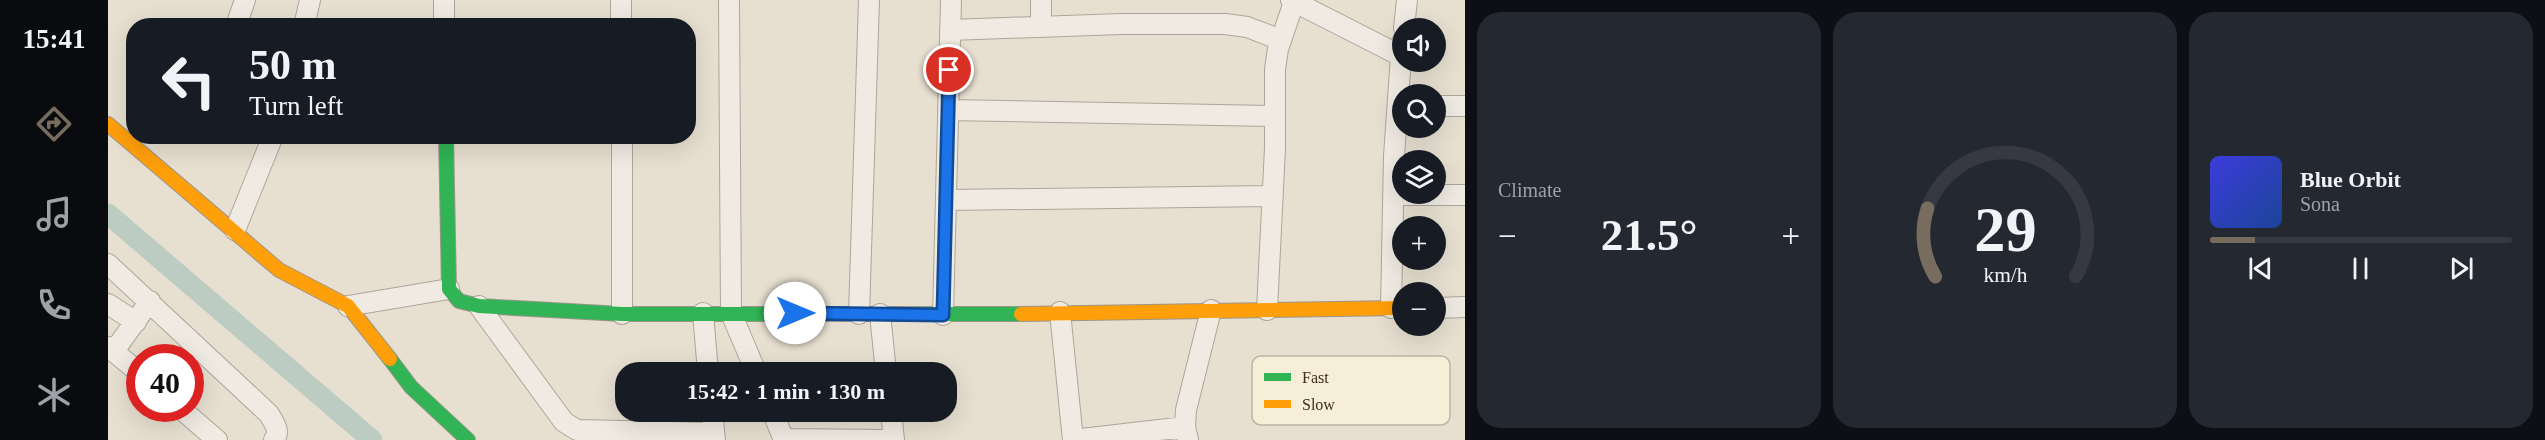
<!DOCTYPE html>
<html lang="en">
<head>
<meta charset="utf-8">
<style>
	:root { --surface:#171b24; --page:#242831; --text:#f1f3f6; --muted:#9ea1a6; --line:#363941; --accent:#786c5e }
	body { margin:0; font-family:Georgia,serif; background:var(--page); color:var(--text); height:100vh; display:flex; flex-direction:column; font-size:22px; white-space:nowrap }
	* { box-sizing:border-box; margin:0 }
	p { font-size:20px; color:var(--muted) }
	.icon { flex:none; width:33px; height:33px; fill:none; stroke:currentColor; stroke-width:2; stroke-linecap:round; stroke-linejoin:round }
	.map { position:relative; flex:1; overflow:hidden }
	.side { display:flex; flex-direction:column; gap:12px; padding:12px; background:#0d0f14; width:1080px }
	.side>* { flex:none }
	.hud { position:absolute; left:18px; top:18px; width:570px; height:126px; border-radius:24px; box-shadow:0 6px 24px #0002; background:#171b24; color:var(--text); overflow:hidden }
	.controls { position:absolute; left:1284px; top:18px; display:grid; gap:12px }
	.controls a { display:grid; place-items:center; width:54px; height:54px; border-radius:50%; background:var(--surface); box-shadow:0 6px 24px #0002; font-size:30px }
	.speed { position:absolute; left:18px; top:344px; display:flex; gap:12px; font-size:30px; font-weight:700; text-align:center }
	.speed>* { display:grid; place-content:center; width:78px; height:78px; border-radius:50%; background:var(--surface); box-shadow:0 6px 24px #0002; line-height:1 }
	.speed .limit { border:9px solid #d22; background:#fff; color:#111 }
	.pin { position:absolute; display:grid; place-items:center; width:51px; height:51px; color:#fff; margin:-26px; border:3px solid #fff; border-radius:50%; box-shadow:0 2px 6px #0007 }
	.me { position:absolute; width:66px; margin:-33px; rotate:90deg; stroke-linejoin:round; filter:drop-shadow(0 0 4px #0008) }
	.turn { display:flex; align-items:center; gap:21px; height:126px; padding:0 24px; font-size:27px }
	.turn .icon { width:78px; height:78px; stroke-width:2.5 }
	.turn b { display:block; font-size:42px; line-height:51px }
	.big { font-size:45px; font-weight:800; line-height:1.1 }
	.side .tile { flex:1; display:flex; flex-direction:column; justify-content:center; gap:9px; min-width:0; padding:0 21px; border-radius:24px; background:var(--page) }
	.side .dial { align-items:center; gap:0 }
	.dial svg { height:156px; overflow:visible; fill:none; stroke:var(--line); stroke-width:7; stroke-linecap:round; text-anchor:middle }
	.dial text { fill:var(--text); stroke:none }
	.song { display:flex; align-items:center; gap:18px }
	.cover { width:72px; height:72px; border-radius:9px; background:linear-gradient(135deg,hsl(240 70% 55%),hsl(220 70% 35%)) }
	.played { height:6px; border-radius:3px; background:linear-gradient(90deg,var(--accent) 15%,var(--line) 15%) }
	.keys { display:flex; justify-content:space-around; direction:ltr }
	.heat { display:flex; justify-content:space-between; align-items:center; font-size:33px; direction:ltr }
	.side .tiles { flex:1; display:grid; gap:12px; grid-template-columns:repeat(3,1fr) }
	.trip { position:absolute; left:507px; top:362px; width:342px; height:60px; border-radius:24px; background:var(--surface); box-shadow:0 6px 24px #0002; font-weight:800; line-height:60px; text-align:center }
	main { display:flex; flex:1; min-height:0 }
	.tab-bar { display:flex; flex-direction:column; width:108px; justify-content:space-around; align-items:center; background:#090b0e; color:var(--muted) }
	.tab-bar .icon { width:42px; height:42px }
	.tab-bar .on { color:var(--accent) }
	.tab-bar b { font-size:27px; color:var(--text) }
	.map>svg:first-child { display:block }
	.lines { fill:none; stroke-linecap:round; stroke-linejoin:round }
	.canal { stroke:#bcccc2; stroke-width:21 }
	.street-casing { stroke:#ada599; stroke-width:22 }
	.fast-casing { stroke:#9c958a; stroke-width:16 }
	.slow-casing { stroke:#9c958a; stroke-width:16 }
	.street { stroke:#efebe3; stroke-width:20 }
	.fast { stroke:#30b455; stroke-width:14 }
	.slow { stroke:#ff9f0a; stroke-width:14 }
	.route-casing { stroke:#114b97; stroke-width:15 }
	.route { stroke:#1a73e8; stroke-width:10 }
	.key { fill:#f7eed8; stroke:#bfb4a1; stroke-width:1.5 }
	.key-label { font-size:16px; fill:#3d2e20 }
</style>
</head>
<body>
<main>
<nav class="tab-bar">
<b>15:41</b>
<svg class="icon on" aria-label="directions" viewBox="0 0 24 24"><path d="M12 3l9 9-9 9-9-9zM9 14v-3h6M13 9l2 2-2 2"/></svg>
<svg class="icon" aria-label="music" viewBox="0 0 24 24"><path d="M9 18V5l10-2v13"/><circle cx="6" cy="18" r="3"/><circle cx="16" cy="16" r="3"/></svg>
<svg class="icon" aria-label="phone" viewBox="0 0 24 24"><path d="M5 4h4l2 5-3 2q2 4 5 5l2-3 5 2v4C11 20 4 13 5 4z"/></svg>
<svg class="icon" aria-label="climate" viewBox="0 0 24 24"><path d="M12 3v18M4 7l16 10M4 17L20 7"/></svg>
</nav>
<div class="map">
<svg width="1357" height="440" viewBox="0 0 1357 440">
	<rect width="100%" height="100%" fill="#e7e0d1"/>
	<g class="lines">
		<path class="canal" d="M0,214L264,440"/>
		<defs>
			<path id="street" d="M336,0V26
				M513,0V26
				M621,0L623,313L648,372
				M1183,0L1293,56
				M128,26L137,0
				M196,26L202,0
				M933,27V0
				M1296,28L1299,0
				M842,30L1013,24H1117L1139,27L1173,40
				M1328,106H1357
				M840,110L1167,116
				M514,136V314
				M1285,195H1357
				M838,200L1164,196
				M127,230L165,136
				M0,264L161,414C166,423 173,431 166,440
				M0,304L28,322
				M240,306L341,289
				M371,306L456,422L469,430L606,433
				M1283,308L1286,156L1294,42
				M1328,308L1357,307
				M1159,310L1167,148V69L1170,49L1186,2
				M952,312L965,440
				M595,313L600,372
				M751,314L761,0
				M772,314L778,372
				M835,315L843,0
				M0,347L32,373
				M6,351L42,301
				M72,408L109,440
				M604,411L607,440
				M664,411L676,440
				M783,411L786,440
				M675,439L780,440
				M965,440L1077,427
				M1080,440L1077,427L1078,410L1103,310"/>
			<path id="fast" d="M338,136L341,289L351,301L371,306L514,314H913
				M282,359L303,387L360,440"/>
			<path id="slow" d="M0,124L171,270L240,306L282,359
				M913,314L1294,308"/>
		</defs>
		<use href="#street" class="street-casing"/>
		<use href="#fast" class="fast-casing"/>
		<use href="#slow" class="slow-casing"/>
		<use href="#street" class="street"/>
		<use href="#fast" class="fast"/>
		<use href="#slow" class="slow"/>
	</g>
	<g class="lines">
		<defs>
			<path id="route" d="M687,313L835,315L841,70"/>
		</defs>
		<use href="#route" class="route-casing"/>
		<use href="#route" class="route"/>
	</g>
	<rect x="1144" y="356" width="198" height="69" rx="9" class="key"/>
	<rect x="1156" y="373" width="27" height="8" fill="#30b455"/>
	<rect x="1156" y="400" width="27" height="8" fill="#ff9f0a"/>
	<g class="key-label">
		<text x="1194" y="383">Fast</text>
		<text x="1194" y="410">Slow</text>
	</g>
</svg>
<div class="controls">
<a><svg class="icon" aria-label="sound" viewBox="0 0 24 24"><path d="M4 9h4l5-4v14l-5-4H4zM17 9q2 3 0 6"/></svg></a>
<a><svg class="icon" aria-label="search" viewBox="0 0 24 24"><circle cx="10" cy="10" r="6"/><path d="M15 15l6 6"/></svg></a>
<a><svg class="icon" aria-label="layers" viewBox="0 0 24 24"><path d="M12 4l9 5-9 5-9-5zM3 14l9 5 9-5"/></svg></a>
<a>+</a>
<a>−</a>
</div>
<div class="speed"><div class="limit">40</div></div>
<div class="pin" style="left:841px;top:70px;background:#d93025"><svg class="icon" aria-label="arrive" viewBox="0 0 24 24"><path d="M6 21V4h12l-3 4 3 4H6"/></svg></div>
<svg class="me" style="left:687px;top:313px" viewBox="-20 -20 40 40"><circle r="19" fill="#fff"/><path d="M0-13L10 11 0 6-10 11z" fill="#1a73e8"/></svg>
<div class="trip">15:42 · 1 min · 130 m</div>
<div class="hud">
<div class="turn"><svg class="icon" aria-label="left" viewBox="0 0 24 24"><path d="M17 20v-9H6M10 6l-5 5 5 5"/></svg><div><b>50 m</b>Turn left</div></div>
</div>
</div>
<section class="side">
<div class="tiles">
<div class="tile"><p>Climate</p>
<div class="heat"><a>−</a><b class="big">21.5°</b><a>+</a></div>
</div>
<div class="tile dial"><svg viewBox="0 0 100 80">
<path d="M14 69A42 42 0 1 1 86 69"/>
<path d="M14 69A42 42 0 0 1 10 34" stroke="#786c5e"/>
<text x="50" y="56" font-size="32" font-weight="700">29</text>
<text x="50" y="72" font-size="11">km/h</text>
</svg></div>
<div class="tile">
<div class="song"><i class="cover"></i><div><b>Blue Orbit</b><p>Sona</p></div></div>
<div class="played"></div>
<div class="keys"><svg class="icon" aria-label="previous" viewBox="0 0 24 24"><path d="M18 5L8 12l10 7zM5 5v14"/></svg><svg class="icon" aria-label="pause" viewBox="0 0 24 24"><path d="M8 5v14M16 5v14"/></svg><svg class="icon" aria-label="next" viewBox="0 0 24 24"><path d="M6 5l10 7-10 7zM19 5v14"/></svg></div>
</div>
</div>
</section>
</main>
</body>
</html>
